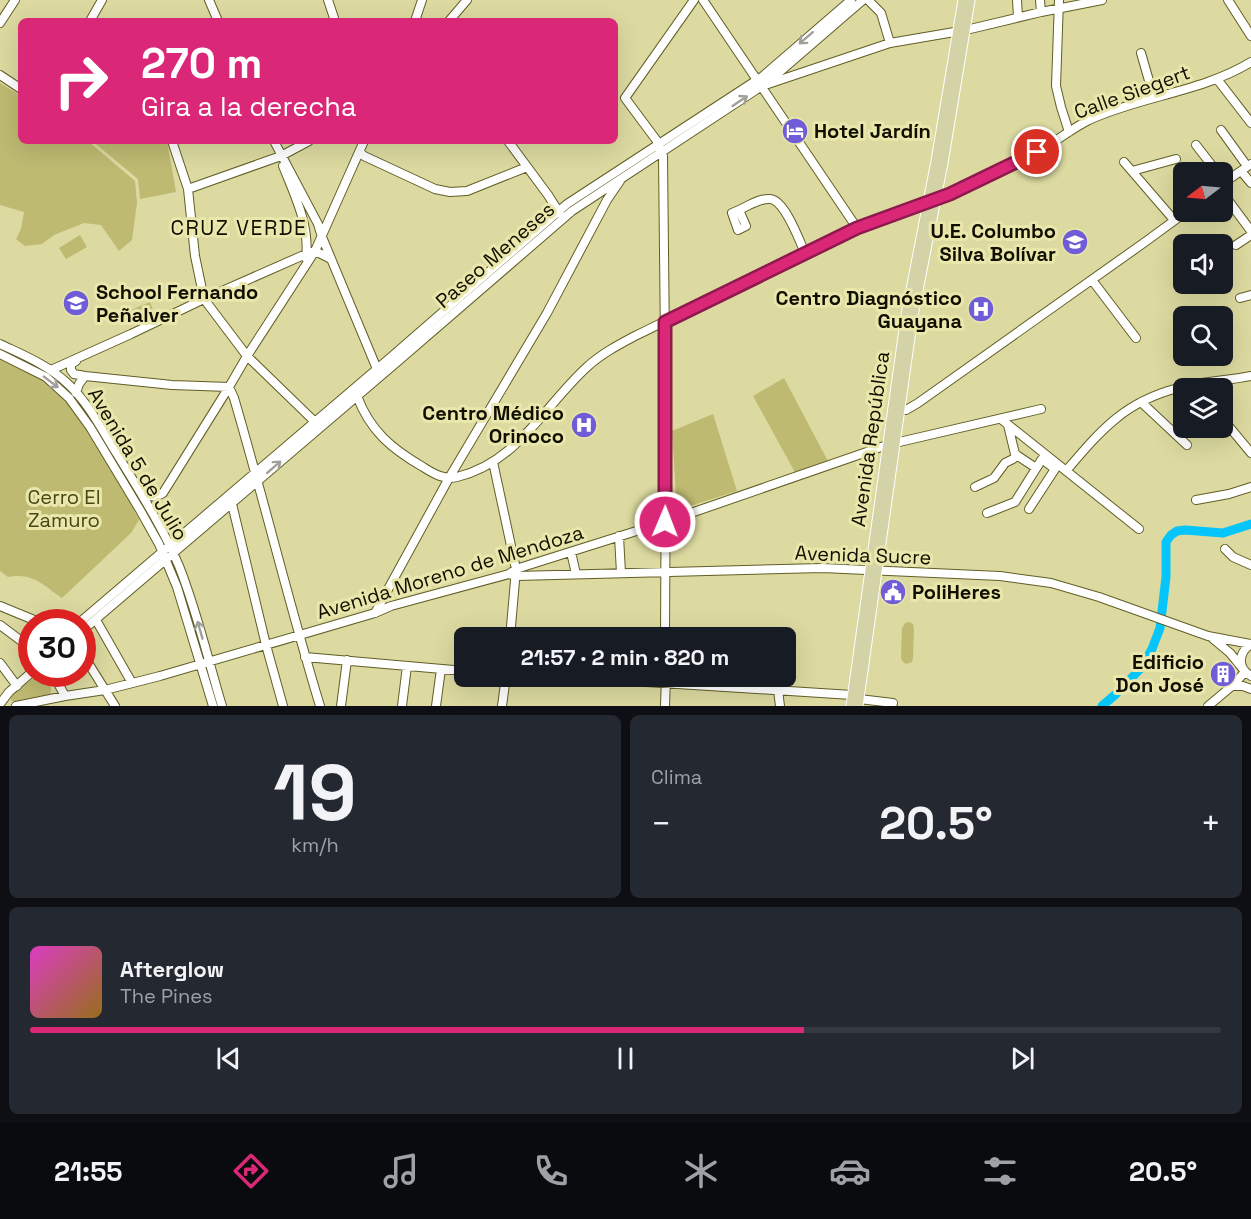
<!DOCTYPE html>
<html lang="es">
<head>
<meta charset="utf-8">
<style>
	:root { --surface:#171b24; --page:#242831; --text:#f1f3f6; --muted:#9ea1a6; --line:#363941; --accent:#db2777 }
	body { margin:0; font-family:"Space Grotesk",sans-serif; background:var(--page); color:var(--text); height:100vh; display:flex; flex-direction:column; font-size:22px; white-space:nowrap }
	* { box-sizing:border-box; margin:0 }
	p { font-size:20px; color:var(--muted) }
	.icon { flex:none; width:33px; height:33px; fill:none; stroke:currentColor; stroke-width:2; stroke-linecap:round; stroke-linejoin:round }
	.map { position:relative; height:706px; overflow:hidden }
	.drawer { display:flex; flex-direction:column; gap:9px; padding:9px; background:#0d0f14; flex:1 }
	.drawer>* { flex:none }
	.hud { position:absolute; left:18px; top:18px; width:600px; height:126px; border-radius:9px; box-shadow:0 6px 24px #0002; background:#db2777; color:#fff; overflow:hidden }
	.needle { width:39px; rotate:254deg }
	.fabs { position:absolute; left:1173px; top:162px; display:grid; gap:12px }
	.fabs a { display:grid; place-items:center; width:60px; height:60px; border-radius:9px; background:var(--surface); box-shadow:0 6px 24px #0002; font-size:30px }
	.speed { position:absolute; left:18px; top:609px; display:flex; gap:12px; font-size:30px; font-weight:700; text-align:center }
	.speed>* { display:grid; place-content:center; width:78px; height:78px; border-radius:50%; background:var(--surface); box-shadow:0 6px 24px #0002; line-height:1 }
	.speed .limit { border:9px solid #d22; background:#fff; color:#111 }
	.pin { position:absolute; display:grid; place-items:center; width:51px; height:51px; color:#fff; margin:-26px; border:3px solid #fff; border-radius:50%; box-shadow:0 2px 6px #0007 }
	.me { position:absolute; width:66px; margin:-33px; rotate:1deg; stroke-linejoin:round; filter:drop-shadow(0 0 4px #0008) }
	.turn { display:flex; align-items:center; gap:21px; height:126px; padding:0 24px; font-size:27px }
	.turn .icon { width:78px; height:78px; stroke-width:2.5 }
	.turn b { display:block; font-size:42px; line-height:51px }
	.big { font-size:45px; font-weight:700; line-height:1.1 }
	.drawer .card { flex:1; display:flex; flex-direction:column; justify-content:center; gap:9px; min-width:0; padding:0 21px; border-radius:9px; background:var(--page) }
	.drawer .dial { align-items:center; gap:0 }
	.dial b { font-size:78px; line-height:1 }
	.song { display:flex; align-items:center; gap:18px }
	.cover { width:72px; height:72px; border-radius:9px; background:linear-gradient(135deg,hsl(310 70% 55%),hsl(40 70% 35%)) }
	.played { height:6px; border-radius:3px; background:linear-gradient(90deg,var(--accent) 65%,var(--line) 65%) }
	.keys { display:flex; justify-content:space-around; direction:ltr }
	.heat { display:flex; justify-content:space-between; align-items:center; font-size:33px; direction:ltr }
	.drawer .tiles { flex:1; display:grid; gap:9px; grid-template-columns:1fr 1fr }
	.card:last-child { grid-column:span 2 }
	.trip { position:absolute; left:454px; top:627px; width:342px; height:60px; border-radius:9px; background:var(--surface); box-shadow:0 6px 24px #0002; font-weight:700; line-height:60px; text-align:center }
	.tabs { display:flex; height:96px; justify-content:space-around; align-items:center; background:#090b0e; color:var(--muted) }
	.tabs .icon { width:42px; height:42px }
	.tabs .selected { color:var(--accent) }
	.tabs b { font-size:27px; color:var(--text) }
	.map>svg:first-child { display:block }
	.green { fill:#beba72 }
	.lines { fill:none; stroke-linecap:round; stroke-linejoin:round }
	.river { stroke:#05c5fa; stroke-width:9 }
	.minor-casing { stroke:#615e27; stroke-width:10 }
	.major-casing { stroke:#fff; stroke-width:11 }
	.minor { stroke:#fff; stroke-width:8 }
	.major { stroke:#d4d2a7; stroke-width:9 }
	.oneway { stroke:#a09f99 }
	.route-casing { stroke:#8e194d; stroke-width:15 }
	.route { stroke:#db2777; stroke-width:10 }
	.labels { text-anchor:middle; stroke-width:6; stroke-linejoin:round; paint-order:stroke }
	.street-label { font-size:20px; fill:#110f00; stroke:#e9e7ac }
	.poi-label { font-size:20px; font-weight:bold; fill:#110f00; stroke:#e9e7ac; text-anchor:end }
	.park-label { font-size:20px; fill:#494613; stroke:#e9e7ac }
	.neighbourhood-label { font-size:21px; letter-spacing:1.5px; fill:#110f00; stroke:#e9e7ac }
</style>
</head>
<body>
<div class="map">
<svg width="1251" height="706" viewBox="0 0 1251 706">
	<rect width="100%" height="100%" fill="#dcdaa0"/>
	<path class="green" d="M0,83L21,96V141H88L135,181L137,203L132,240L119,251L101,225L84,223L54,235L42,244L25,246L16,239L21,229L24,212L0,205Z
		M92,141H167L176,192L140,199L138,179Z
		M80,235L87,247L66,259L59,248Z
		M150,302L155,315L131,325L126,312Z
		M0,354L46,379L79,413L130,494L133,508L139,520L131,533L62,598C43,585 33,572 8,577L0,571Z
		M784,378L830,465L797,476L753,396Z
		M713,414L737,491L677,510L672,431Z
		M909,622L913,624L914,629L913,658L912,662L906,664L902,661L901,657L902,628L905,623Z
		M39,674H43C49,679 53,687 50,694L20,701H11V698L13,694Z"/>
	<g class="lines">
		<path class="river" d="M1102,706L1116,694L1142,667L1152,649L1160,628L1166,577V542L1171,535L1177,531L1185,530L1223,533L1251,524"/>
		<defs>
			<path id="minor" d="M209,0L218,21
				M328,0L335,21
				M703,0L857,228
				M868,0L881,13L890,43
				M1017,0L1018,17
				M1040,0L1041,12
				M1059,0L1056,86L1061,107L1069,132
				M1228,0L1251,36
				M90,21L102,0
				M415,21L422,0
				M449,21L467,0
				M0,23L15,0
				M1141,53L1154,98
				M0,75L21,89
				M1217,79L1251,123
				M768,84L890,43L966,30L1041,12L1102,0
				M1221,130L1247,166
				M172,141L188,189L195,256L204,299L247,356L312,419L313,422
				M274,141L318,224L322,237L377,369
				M508,141L548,195L560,214
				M1196,145L1217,172
				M360,152L364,156L435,189L450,192L467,191L527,167
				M1124,162L1174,220
				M283,166C295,196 310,226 306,258
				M1132,171L1176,159
				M1241,171L1251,183
				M1222,184L1251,164
				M188,189L281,156L309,141
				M1222,192L1251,231
				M739,210C748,206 760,198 770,199C785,200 799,240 805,253
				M739,210L746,226L738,230L732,213Z
				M1236,245L1251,235
				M1092,280L1136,338
				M1240,298L1251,295
				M0,344C23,355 48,365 67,383C88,402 102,430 117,454C139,490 162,526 179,566C197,611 208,660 222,706
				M0,354L46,377L69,398L90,427L140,510L159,544L177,587L213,706
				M76,361L71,364V370L74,374L85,376
				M51,370L131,334L204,299L306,254L315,251L331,259
				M76,393L79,384L85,376L172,385L229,387L234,398C264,500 289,604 320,706
				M357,396C370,431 392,449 423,467C434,474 444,480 457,477C517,463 545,405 587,367C601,354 618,345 635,336C684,312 732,288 781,265C806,253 831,239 857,228C897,211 938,199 979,180C1001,170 1023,160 1044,148C1059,139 1073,128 1089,120C1141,96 1202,92 1251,62
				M1141,402L1187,445
				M894,410H906L918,403L1145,242L1186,212
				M1222,418L1251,453
				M1001,419L1139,529
				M1008,425L1015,454L1036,468
				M895,443L1041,409
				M493,462L516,569L510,638
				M1066,471C1101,430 1124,402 1178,388C1202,381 1227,381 1251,376
				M975,487L994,478L1005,463L1013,459L1017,455
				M141,493C149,497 155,498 163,493L229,387L247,356L315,251L364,141
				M1196,500L1229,494L1251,487
				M232,504L266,645L283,706
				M987,513L1015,502L1042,459L1055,469L1029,509
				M619,536L621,573
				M1225,549L1233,557L1251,565
				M571,552L576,574
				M509,574L517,576L822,568L1000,576L1051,583L1099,597L1208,636L1251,644
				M0,606L39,622
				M375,613L449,478L547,313L607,200L620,181
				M96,620L132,683
				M80,622L391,357L567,204L763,76L851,0
				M0,625L32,649
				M82,631L396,363L572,211L768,82L863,0
				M665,638L666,441L663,156L657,141L625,98L694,0
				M1212,638L1230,653L1243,669
				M1251,644C1238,653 1237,668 1251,676
				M82,653L115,706
				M305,657L465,671
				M0,663L17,686
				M53,674L65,696
				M551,676L852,695
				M1232,686H1243L1251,689
				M778,690L780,706
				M859,699L893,703L892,706
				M0,704L9,692L32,672
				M16,706L65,696L105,690L160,676L375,613L391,606L509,574L516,569L665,522L887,445
				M341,706L347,660
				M402,706L407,666
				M436,706L441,669
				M502,706L506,676
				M665,706L666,676
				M1208,706L1232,686L1245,672"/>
			<path id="major" d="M851,706L906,315L936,161L963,0
				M858,706L913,316L943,163L970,0"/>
		</defs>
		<use href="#minor" class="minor-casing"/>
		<use href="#major" class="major-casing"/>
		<use href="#minor" class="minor"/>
		<use href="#major" class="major"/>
	</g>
	<defs><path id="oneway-shaft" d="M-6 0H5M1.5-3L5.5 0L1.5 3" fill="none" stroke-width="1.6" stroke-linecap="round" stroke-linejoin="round" transform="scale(1.5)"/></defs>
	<g class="oneway">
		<use href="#oneway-shaft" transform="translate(806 38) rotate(139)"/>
		<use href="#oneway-shaft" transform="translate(740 101) rotate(-34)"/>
		<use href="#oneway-shaft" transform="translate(51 382) rotate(37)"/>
		<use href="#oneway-shaft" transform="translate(274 467) rotate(-41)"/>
		<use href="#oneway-shaft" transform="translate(200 630) rotate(-106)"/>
	</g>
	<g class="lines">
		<defs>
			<path id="route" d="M665,522V322L857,228L950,194L1037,152"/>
		</defs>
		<use href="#route" class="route-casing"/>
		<use href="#route" class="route"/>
	</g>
	<defs>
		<symbol id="hotel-disc" viewBox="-11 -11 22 22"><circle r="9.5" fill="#6f5cd6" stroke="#e9e7ac"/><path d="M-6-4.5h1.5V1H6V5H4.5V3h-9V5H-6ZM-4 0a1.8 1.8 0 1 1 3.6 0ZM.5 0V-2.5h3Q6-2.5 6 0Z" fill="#fff"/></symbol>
		<symbol id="school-disc" viewBox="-11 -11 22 22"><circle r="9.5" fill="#6f5cd6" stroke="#e9e7ac"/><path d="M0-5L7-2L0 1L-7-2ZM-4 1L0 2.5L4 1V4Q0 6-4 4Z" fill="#fff"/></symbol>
		<symbol id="hospital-disc" viewBox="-11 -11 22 22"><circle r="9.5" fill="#6f5cd6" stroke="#e9e7ac"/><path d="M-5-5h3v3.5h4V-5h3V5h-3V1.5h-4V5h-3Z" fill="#fff"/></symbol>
		<symbol id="civic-disc" viewBox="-11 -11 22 22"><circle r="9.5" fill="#6f5cd6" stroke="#e9e7ac"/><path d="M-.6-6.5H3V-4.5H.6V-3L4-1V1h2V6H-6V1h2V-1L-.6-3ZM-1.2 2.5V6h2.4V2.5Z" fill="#fff"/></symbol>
		<symbol id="building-disc" viewBox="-11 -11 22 22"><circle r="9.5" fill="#6f5cd6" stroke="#e9e7ac"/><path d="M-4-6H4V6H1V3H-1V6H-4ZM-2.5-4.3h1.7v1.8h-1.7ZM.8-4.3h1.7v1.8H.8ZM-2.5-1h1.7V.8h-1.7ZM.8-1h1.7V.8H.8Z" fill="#fff"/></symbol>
	</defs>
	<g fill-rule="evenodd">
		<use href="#hotel-disc" x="780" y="116" width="30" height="30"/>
		<use href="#school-disc" x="1060" y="227" width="30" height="30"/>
		<use href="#school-disc" x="61" y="288" width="30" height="30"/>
		<use href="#hospital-disc" x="966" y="294" width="30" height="30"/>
		<use href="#hospital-disc" x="569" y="410" width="30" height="30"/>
		<use href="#civic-disc" x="878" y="577" width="30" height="30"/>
		<use href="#building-disc" x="1208" y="659" width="30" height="30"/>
	</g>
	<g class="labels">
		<g class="street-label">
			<text transform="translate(1132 92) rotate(-20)" y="7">Calle Siegert</text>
			<text transform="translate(495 255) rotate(-41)" y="7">Paseo Meneses</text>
			<text transform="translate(870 439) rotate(-82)" y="7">Avenida República</text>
			<text transform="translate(138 464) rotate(59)" y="7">Avenida 5 de Julio</text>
			<text transform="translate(863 555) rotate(2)" y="7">Avenida Sucre</text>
			<text transform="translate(450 572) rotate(-17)" y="7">Avenida Moreno de Mendoza</text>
		</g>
		<g class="poi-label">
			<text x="814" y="138" text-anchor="start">Hotel Jardín</text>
			<text x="1056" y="238">U.E. Columbo<tspan x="1056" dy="23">Silva Bolívar</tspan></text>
			<text x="96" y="299" text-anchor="start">School Fernando<tspan x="96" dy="23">Peñalver</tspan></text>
			<text x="962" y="305">Centro Diagnóstico<tspan x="962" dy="23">Guayana</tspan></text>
			<text x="564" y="420">Centro Médico<tspan x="564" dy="23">Orinoco</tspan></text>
			<text x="912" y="599" text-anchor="start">PoliHeres</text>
			<text x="1204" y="669">Edificio<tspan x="1204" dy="23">Don José</tspan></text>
		</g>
		<g class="park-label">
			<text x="64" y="504">Cerro El<tspan x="64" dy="23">Zamuro</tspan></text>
		</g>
		<g class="neighbourhood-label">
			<text x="239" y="235">CRUZ VERDE</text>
		</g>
	</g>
</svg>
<div class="fabs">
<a><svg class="needle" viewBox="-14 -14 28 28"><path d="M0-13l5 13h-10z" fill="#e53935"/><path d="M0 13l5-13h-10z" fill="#9ea1a6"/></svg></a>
<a><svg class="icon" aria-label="sound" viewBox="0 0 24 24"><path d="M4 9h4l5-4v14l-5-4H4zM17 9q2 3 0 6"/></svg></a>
<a><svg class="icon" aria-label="search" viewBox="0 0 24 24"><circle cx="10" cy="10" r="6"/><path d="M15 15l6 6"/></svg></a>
<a><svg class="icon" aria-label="layers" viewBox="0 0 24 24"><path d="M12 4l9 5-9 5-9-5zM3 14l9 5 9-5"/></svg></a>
</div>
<div class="speed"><div class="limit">30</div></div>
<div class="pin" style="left:1037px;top:152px;background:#d93025"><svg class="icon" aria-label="arrive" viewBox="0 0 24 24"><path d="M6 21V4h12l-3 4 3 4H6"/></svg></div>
<svg class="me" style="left:665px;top:522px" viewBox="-20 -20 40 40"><circle r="17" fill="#db2777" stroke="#fff" stroke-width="3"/><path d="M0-11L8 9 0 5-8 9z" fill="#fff"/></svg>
<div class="trip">21:57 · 2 min · 820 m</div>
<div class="hud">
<div class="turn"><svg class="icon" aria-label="right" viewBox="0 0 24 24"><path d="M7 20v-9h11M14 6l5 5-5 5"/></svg><div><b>270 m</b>Gira a la derecha</div></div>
</div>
</div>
<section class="drawer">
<div class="tiles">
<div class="card dial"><b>19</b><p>km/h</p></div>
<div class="card"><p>Clima</p>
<div class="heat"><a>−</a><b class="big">20.5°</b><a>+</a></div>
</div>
<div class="card">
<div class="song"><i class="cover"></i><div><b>Afterglow</b><p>The Pines</p></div></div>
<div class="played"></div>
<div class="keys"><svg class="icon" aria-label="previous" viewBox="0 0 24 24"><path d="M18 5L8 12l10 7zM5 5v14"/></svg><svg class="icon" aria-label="pause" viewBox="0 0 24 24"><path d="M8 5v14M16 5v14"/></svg><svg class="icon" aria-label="next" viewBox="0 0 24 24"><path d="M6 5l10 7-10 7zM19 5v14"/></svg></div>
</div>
</div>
</section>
<nav class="tabs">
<b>21:55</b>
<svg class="icon selected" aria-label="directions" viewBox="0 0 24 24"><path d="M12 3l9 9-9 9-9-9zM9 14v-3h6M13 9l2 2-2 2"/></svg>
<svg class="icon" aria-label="music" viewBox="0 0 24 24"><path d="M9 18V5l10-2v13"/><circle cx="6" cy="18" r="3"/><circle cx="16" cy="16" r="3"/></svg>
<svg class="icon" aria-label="phone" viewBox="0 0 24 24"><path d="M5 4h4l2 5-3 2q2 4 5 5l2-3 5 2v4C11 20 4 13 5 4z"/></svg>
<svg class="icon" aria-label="climate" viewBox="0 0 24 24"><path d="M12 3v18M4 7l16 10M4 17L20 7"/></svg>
<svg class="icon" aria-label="car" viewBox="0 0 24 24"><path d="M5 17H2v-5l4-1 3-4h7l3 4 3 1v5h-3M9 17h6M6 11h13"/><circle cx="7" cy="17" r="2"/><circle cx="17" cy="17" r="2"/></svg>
<svg class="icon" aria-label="filters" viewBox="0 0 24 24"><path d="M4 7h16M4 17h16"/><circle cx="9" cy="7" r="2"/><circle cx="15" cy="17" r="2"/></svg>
<b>20.5°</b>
</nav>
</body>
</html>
